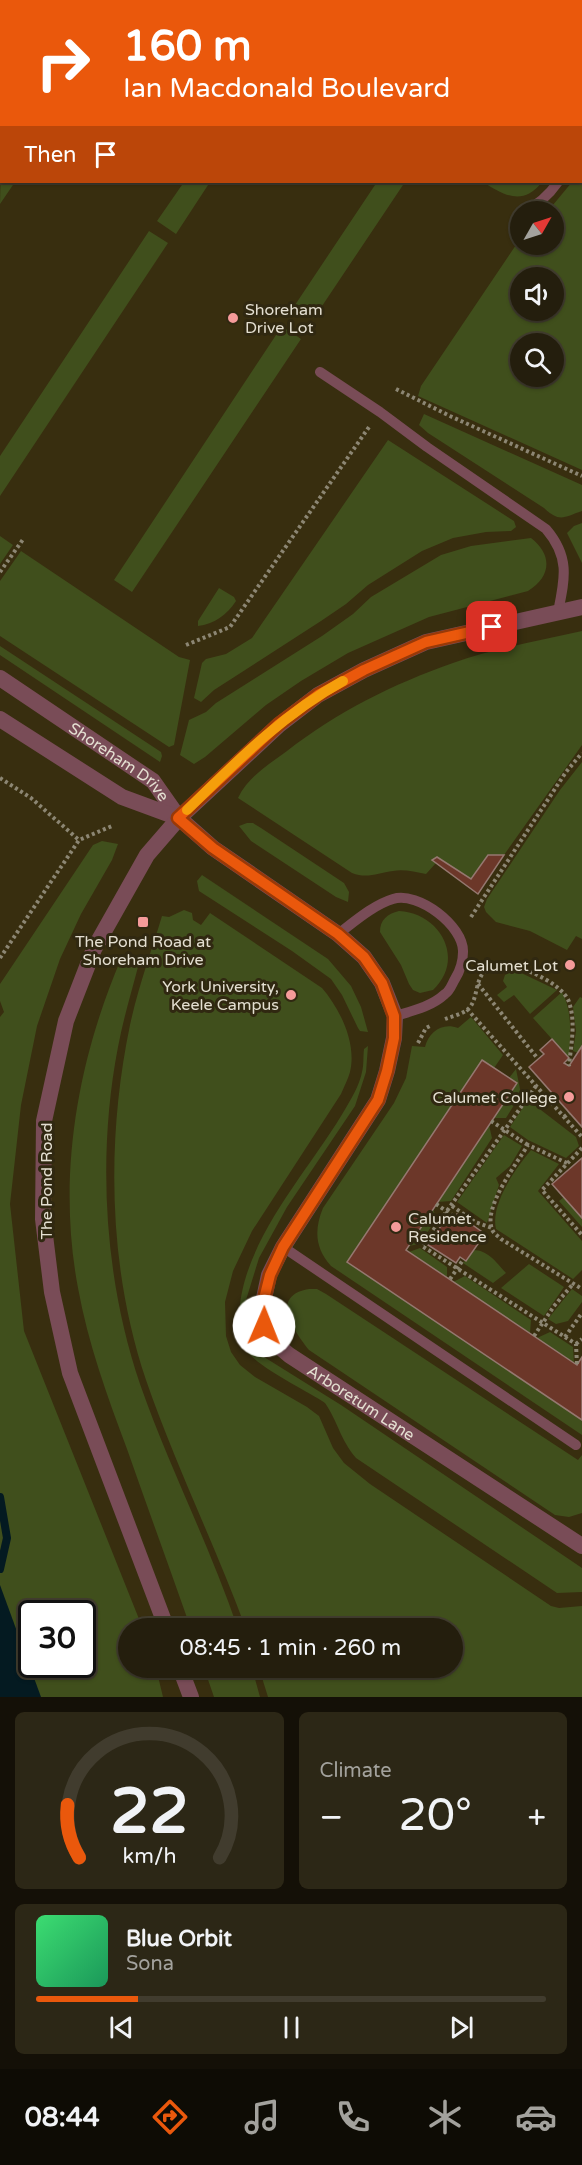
<!DOCTYPE html>
<html lang="en">
<head>
<meta charset="utf-8">
<style>
	:root { --surface:#241e0d; --page:#2c2716; --text:#f1f3f6; --muted:#a3a29d; --line:#413c2e; --accent:#ea580c }
	body { margin:0; font-family:"Varela Round",sans-serif; background:var(--page); color:var(--text); height:100vh; display:flex; flex-direction:column; font-size:22px; white-space:nowrap }
	* { box-sizing:border-box; margin:0 }
	p { font-size:20px; color:var(--muted) }
	.icon { flex:none; width:33px; height:33px; fill:none; stroke:currentColor; stroke-width:2; stroke-linecap:round; stroke-linejoin:round }
	.map { position:relative; height:1697px; overflow:hidden }
	.drawer { display:flex; flex-direction:column; gap:15px; padding:15px; background:#141007; flex:1 }
	.drawer>* { flex:none }
	.hud { position:absolute; left:0px; top:0px; width:582px; height:183px; box-shadow:0 2px 4px #0004,0 0 0 2px var(--line); background:#ea580c; color:#fff; overflow:hidden }
	.needle { width:39px; rotate:51deg }
	.buttons { position:absolute; left:510px; top:201px; display:grid; gap:12px }
	.buttons a { display:grid; place-items:center; width:54px; height:54px; border-radius:50%; background:var(--surface); box-shadow:0 2px 4px #0004,0 0 0 2px var(--line); font-size:30px }
	.speed { position:absolute; left:18px; top:1600px; display:flex; gap:12px; font-size:30px; font-weight:700; text-align:center }
	.speed>* { display:grid; place-content:center; width:78px; height:78px; border-radius:50%; background:var(--surface); box-shadow:0 2px 4px #0004,0 0 0 2px var(--line); line-height:1 }
	.speed .limit { border:3px solid #111; border-radius:9px; background:#fff; color:#111 }
	.pin { position:absolute; display:grid; place-items:center; width:51px; height:51px; color:#fff; margin:-26px; border-radius:12px; box-shadow:0 3px 9px #0006 }
	.me { position:absolute; width:66px; margin:-33px; rotate:1deg; stroke-linejoin:round; filter:drop-shadow(0 0 4px #0008) }
	.turn { display:flex; align-items:center; gap:21px; height:126px; padding:0 24px; font-size:27px }
	.turn .icon { width:78px; height:78px; stroke-width:2.5 }
	.turn b { display:block; font-size:42px; line-height:51px }
	.then { display:flex; align-items:center; height:57px; padding:0 24px; background:#0003; gap:12px; font-size:22px }
	.big { font-size:45px; font-weight:600; line-height:1.1 }
	.drawer .widget { flex:1; display:flex; flex-direction:column; justify-content:center; gap:9px; min-width:0; padding:0 21px; border-radius:9px; background:var(--page) }
	.drawer .dial { align-items:center; gap:0 }
	.dial svg { height:156px; overflow:visible; fill:none; stroke:var(--line); stroke-width:7; stroke-linecap:round; text-anchor:middle }
	.dial text { fill:var(--text); stroke:none }
	.song { display:flex; align-items:center; gap:18px }
	.cover { width:72px; height:72px; border-radius:9px; background:linear-gradient(135deg,hsl(140 70% 55%),hsl(150 70% 35%)) }
	.played { height:6px; border-radius:3px; background:linear-gradient(90deg,var(--accent) 20%,var(--line) 20%) }
	.keys { display:flex; justify-content:space-around; direction:ltr }
	.heat { display:flex; justify-content:space-between; align-items:center; font-size:33px; direction:ltr }
	.drawer .tiles { flex:1; display:grid; gap:15px; grid-template-columns:1fr 1fr }
	.widget:last-child { grid-column:span 2 }
	.trip { position:absolute; left:118px; top:1618px; width:345px; height:60px; border-radius:30px; background:var(--surface); box-shadow:0 2px 4px #0004,0 0 0 2px var(--line); font-weight:600; line-height:60px; text-align:center }
	.tabs { display:flex; height:96px; justify-content:space-around; align-items:center; background:#0e0c05; color:var(--muted) }
	.tabs .icon { width:42px; height:42px }
	.tabs .on { color:var(--accent) }
	.tabs b { font-size:27px; color:var(--text) }
	.map>svg:first-child { display:block }
	.built { fill:#382e0f; fill-rule:evenodd }
	.green { fill:#404f1c; fill-rule:evenodd }
	.water { fill:#041a21 }
	.lines { fill:none; stroke-linecap:round; stroke-linejoin:round }
	.stream { stroke:#041a21; stroke-width:8 }
	.building { fill:#6c3729; stroke:#957870; stroke-width:1.5 }
	.path { stroke:#8c8673; stroke-width:4; stroke-dasharray:3 3; stroke-linecap:butt }
	.service { stroke:#794c57; stroke-width:10 }
	.minor { stroke:#794c57; stroke-width:16 }
	.tertiary { stroke:#794c57; stroke-width:16 }
	.path-bridge { stroke:#8c8673; stroke-width:4; stroke-dasharray:3 3; stroke-linecap:butt }
	.route-casing { stroke:#983908; stroke-width:15 }
	.route { stroke:#ea580c; stroke-width:10 }
	.slow { stroke:#f59e0b; stroke-width:10 }
	.poi-dot { fill:#f59b9a; stroke:#302811; stroke-width:2 }
	.labels { text-anchor:middle; stroke-width:6; stroke-linejoin:round; paint-order:stroke }
	.poi-label { font-size:16px; fill:#e4dfd1; stroke:#302811; text-anchor:end }
	.street-label { font-size:16px; fill:#e4dfd1; stroke:#302811 }
</style>
</head>
<body>
<div class="map">
<svg width="582" height="1697" viewBox="0 0 582 1697">
	<rect width="100%" height="100%" fill="#302811"/>
	<path class="built" d="M0,0H582V1697H0ZM2,2H580V182H2ZM520,212H554V244H520ZM520,278H554V310H520ZM520,344H554V376H520ZM32,1614H82V1665H32ZM129,1629H453V1668H129Z"/>
	<path class="green" d="M209,0H419L421,1L212,2Z
		M1,160L2,182H15L0,204Z
		M582,166V470L418,396L421,386L520,239V244H554V212L548,211L572,182H580ZM520,278H554V310H520ZM520,344H554V376H520Z
		M184,182H210L176,234L157,221Z
		M377,182H405L314,318L295,305Z
		M483,182H542C523,206 505,196 483,182Z
		M149,231L168,243L0,496V456Z
		M282,326L301,339L132,592L114,580Z
		M424,414L582,485V511C564,517 560,523 544,508L428,433L419,425Z
		M388,440L514,521L516,527L511,531L486,532L453,538L422,551L368,585L346,604L321,621L214,690L201,702L194,698L202,663L206,659L226,654L252,638Z
		M582,523V563L567,533L574,526Z
		M0,536L13,545L0,564Z
		M531,538C553,555 551,577 528,591L429,617L348,653L301,681L266,705L205,757L194,764L180,755L189,720L206,712L216,703L322,636L353,614L371,597L441,555L471,546Z
		M21,551L179,657L190,660L174,745L169,747L0,636V581Z
		M219,588L234,597L236,601C227,615 214,624 198,626V621Z
		M582,631V745L504,855H488L471,879L437,857L433,860L436,863L426,874C415,872 404,869 393,871C378,873 367,879 352,873L238,798C248,777 269,764 287,751C337,712 393,684 453,663C494,648 539,641 582,631Z
		M0,646L161,752L162,756L160,762L0,655Z
		M582,762V939L576,936L567,950L530,931L496,922L486,912L484,907L487,899L560,790Z
		M247,823H253L261,828L344,883L349,892L348,902L336,897L251,841L239,826Z
		M102,841L118,844L112,860L81,914L60,959L37,1026L21,1105L10,1204L24,1331L143,1629H129V1668H156L163,1697H0V1017L4,1012L0,1001V984L93,845ZM32,1614H82V1665H32Z
		M202,875L328,959L351,986L361,1007L368,1032L360,1031L358,1028L342,995L331,979L292,951L199,891L197,881Z
		M184,910L192,913L193,920L201,925L210,913L322,988C340,1009 357,1043 350,1072C348,1079 344,1087 341,1094L252,1231L233,1271L225,1302L226,1336L231,1352L240,1365L255,1377L307,1407L319,1416L333,1448L344,1463L370,1484L551,1606L559,1608L582,1606V1697H268L259,1668H453V1629H246C215,1545 175,1464 146,1380C108,1268 106,1140 130,1025C138,988 151,952 162,916L169,917Z
		M399,911C440,913 466,959 433,990L420,993L413,990L409,984L401,965L380,932C380,920 387,914 399,911Z
		M121,959L138,967C131,994 123,1020 118,1047C97,1156 104,1278 140,1384C169,1467 210,1546 238,1629H191C170,1569 148,1509 127,1449C107,1396 88,1343 78,1288C57,1177 77,1062 121,959Z
		M515,970L557,990L530,1014L514,995L504,1002L497,995L507,987L503,981L505,975Z
		M562,992C573,1012 570,1036 569,1058L533,1018Z
		M580,997L582,998V1046L578,1053L573,1051L576,1031L573,1007Z
		M471,1017L503,1055L494,1068L482,1060L347,1262L582,1420V1435L331,1266C315,1248 314,1230 323,1208L394,1103L406,1078L412,1046L425,1047C429,1031 443,1022 458,1028Z
		M368,1046L366,1072L355,1106L287,1207L259,1258L242,1313L246,1338L253,1350L341,1405L582,1568V1592L557,1593L356,1458C340,1439 338,1422 325,1403C305,1389 255,1367 243,1346C238,1339 239,1328 239,1319C240,1241 310,1171 347,1106C353,1096 360,1083 362,1072C364,1065 363,1057 364,1049Z
		M516,1069L521,1094L506,1118H494L509,1078Z
		M528,1100L576,1137L579,1146L566,1158L528,1140L510,1127Z
		M489,1125L492,1138L451,1201L437,1202Z
		M504,1135L522,1146L510,1166L496,1178L499,1185L487,1223L457,1202Z
		M531,1150L559,1164L538,1191L582,1241V1270L573,1279L496,1229C490,1204 516,1168 531,1150Z
		M564,1197L582,1218V1227L559,1201Z
		M433,1208L436,1219L420,1244L408,1246Z
		M420,1248L447,1267V1277L409,1252Z
		M473,1250C488,1250 496,1262 506,1273L493,1283L463,1263Z
		M529,1264L564,1287L544,1316L501,1288Z
		M465,1276L531,1320L530,1333L453,1282Z
		M309,1289H317L326,1294L578,1460L582,1455V1513L569,1517L555,1515L309,1350C295,1332 268,1296 309,1289Z
		M572,1289L582,1296V1302L568,1321L556,1324L548,1319Z
		M550,1332L573,1347L574,1363L537,1338Z
		M204,1668H252L260,1697H214Z"/>
	<path class="water" d="M0,1585L41,1697H0Z"/>
	<g class="lines">
		<path class="stream" d="M0,1497L7,1538L0,1569"/>
	</g>
	<path class="building" d="M479,0H511L510,2Z
		M488,855H504L478,894L432,860L437,857L471,879Z
		M552,1039L569,1058L564,1063L569,1066L582,1046V1127L529,1067L544,1054L540,1050Z
		M482,1060L517,1083L406,1250L577,1365L582,1357V1420L347,1262Z
		M582,1158V1218L552,1184Z
		M457,1214L485,1234L466,1261L460,1257L456,1263L428,1245L447,1217L452,1221Z"/>
	<g class="lines">
		<path class="path" d="M559,2L564,0
			M396,389L450,416L582,476
			M0,572L24,538
			M186,645L230,627L369,427
			M0,778L31,798L79,840
			M471,917L566,772L582,753
			M0,958L79,840L112,826
			M478,984L538,1059
			M467,1009L582,1137
			M445,1019C453,1016 464,1014 470,1007C478,997 475,979 486,970C505,955 563,982 569,1002C576,1023 571,1045 569,1066
			M418,1043L426,1028L430,1026
			M536,1086L422,1246L576,1344L577,1365
			M564,1117L569,1113
			M520,1140L528,1145
			M582,1148L542,1190L582,1235
			M567,1163L528,1145C517,1163 483,1207 492,1229C493,1233 498,1236 501,1239L582,1289
			M452,1206L475,1222L492,1228
			M554,1306L573,1284
			M565,1337L582,1313
			M576,1344L582,1339"/>
		<path class="service" d="M447,0L449,2
			M580,86L582,87
			M580,145L582,142
			M523,212C538,205 549,195 558,182
			M320,372L380,412L427,447L546,529C570,557 565,578 558,612
			M338,934C354,922 373,905 393,899C418,891 464,926 463,952C463,961 460,971 455,979C452,984 450,991 445,994C431,1007 412,1011 395,1016
			M283,1247L576,1445"/>
		<path class="minor" id="s1" d="M179,818L213,848L338,934L364,957L382,983L395,1016L394,1038L387,1071L378,1100L283,1247L269,1275L263,1303L264,1326L275,1343L289,1355L582,1546"/>
		<g class="tertiary">
			<path id="s2" d="M0,678L153,781L179,818"/>
			<path d="M0,719L122,797L179,818"/>
			<path d="M167,1629L70,1373L52,1292L43,1219L44,1121L66,1021L94,949L147,855L179,818L279,725L318,695L364,670L426,642L582,607"/>
			<path d="M180,1668L191,1697"/>
		</g>
		<path class="path-bridge" d="M491,1121L520,1140
			M436,1204L455,1217
			M450,1279L463,1260
			M534,1336L554,1306"/>
	</g>
	<g class="lines">
		<defs>
			<path id="route" d="M264,1326L263,1303L270,1275L283,1247L378,1100L387,1071L394,1038V1016L382,983L364,957L338,934L213,848L178,818L279,724L318,695L364,670L426,642L492,627"/>
		</defs>
		<use href="#route" class="route-casing"/>
		<use href="#route" class="route"/>
		<path class="slow" d="M187,810C235,763 283,714 343,681"/>
	</g>
	<g class="poi-dot">
		<circle cx="233" cy="318" r="6"/>
		<rect x="137" y="916" width="12" height="12" rx="3"/>
		<circle cx="570" cy="965" r="6"/>
		<circle cx="291" cy="995" r="6"/>
		<circle cx="569" cy="1097" r="6"/>
		<circle cx="396" cy="1227" r="6"/>
	</g>
	<g class="labels">
		<g class="poi-label">
			<text x="245" y="315" text-anchor="start">Shoreham<tspan x="245" dy="18">Drive Lot</tspan></text>
			<text x="143" y="947" text-anchor="middle">The Pond Road at<tspan x="143" dy="18">Shoreham Drive</tspan></text>
			<text x="558" y="971">Calumet Lot</text>
			<text x="279" y="992">York University,<tspan x="279" dy="18">Keele Campus</tspan></text>
			<text x="557" y="1103">Calumet College</text>
			<text x="408" y="1224" text-anchor="start">Calumet<tspan x="408" dy="18">Residence</tspan></text>
		</g>
		<g class="street-label">
			<text dy="6" stroke="none"><textPath href="#s2" startOffset="146">Shoreham Drive</textPath></text>
			<text transform="translate(46 1181) rotate(-90)" y="6">The Pond Road</text>
			<text dy="6" stroke="none"><textPath href="#s1" startOffset="768">Arboretum Lane</textPath></text>
		</g>
	</g>
</svg>
<div class="buttons">
<a><svg class="needle" viewBox="-14 -14 28 28"><path d="M0-13l5 13h-10z" fill="#e53935"/><path d="M0 13l5-13h-10z" fill="#a3a29d"/></svg></a>
<a><svg class="icon" aria-label="sound" viewBox="0 0 24 24"><path d="M4 9h4l5-4v14l-5-4H4zM17 9q2 3 0 6"/></svg></a>
<a><svg class="icon" aria-label="search" viewBox="0 0 24 24"><circle cx="10" cy="10" r="6"/><path d="M15 15l6 6"/></svg></a>
</div>
<div class="speed"><div class="limit">30</div></div>
<div class="pin" style="left:492px;top:627px;background:#d93025"><svg class="icon" aria-label="arrive" viewBox="0 0 24 24"><path d="M6 21V4h12l-3 4 3 4H6"/></svg></div>
<svg class="me" style="left:264px;top:1326px" viewBox="-20 -20 40 40"><circle r="19" fill="#fff"/><path d="M0-13L10 11 0 6-10 11z" fill="#ea580c"/></svg>
<div class="trip">08:45 · 1 min · 260 m</div>
<div class="hud">
<div class="turn"><svg class="icon" aria-label="right" viewBox="0 0 24 24"><path d="M7 20v-9h11M14 6l5 5-5 5"/></svg><div><b>160 m</b>Ian Macdonald Boulevard</div></div>
<div class="then">Then<svg class="icon" aria-label="arrive" viewBox="0 0 24 24"><path d="M6 21V4h12l-3 4 3 4H6"/></svg></div>
</div>
</div>
<section class="drawer">
<div class="tiles">
<div class="widget dial"><svg viewBox="0 0 100 80">
<path d="M14 69A42 42 0 1 1 86 69"/>
<path d="M14 69A42 42 0 0 1 8 42" stroke="#ea580c"/>
<text x="50" y="56" font-size="32" font-weight="700">22</text>
<text x="50" y="72" font-size="11">km/h</text>
</svg></div>
<div class="widget"><p>Climate</p>
<div class="heat"><a>−</a><b class="big">20°</b><a>+</a></div>
</div>
<div class="widget">
<div class="song"><i class="cover"></i><div><b>Blue Orbit</b><p>Sona</p></div></div>
<div class="played"></div>
<div class="keys"><svg class="icon" aria-label="previous" viewBox="0 0 24 24"><path d="M18 5L8 12l10 7zM5 5v14"/></svg><svg class="icon" aria-label="pause" viewBox="0 0 24 24"><path d="M8 5v14M16 5v14"/></svg><svg class="icon" aria-label="next" viewBox="0 0 24 24"><path d="M6 5l10 7-10 7zM19 5v14"/></svg></div>
</div>
</div>
</section>
<nav class="tabs">
<b>08:44</b>
<svg class="icon on" aria-label="directions" viewBox="0 0 24 24"><path d="M12 3l9 9-9 9-9-9zM9 14v-3h6M13 9l2 2-2 2"/></svg>
<svg class="icon" aria-label="music" viewBox="0 0 24 24"><path d="M9 18V5l10-2v13"/><circle cx="6" cy="18" r="3"/><circle cx="16" cy="16" r="3"/></svg>
<svg class="icon" aria-label="phone" viewBox="0 0 24 24"><path d="M5 4h4l2 5-3 2q2 4 5 5l2-3 5 2v4C11 20 4 13 5 4z"/></svg>
<svg class="icon" aria-label="climate" viewBox="0 0 24 24"><path d="M12 3v18M4 7l16 10M4 17L20 7"/></svg>
<svg class="icon" aria-label="car" viewBox="0 0 24 24"><path d="M5 17H2v-5l4-1 3-4h7l3 4 3 1v5h-3M9 17h6M6 11h13"/><circle cx="7" cy="17" r="2"/><circle cx="17" cy="17" r="2"/></svg>
</nav>
</body>
</html>
